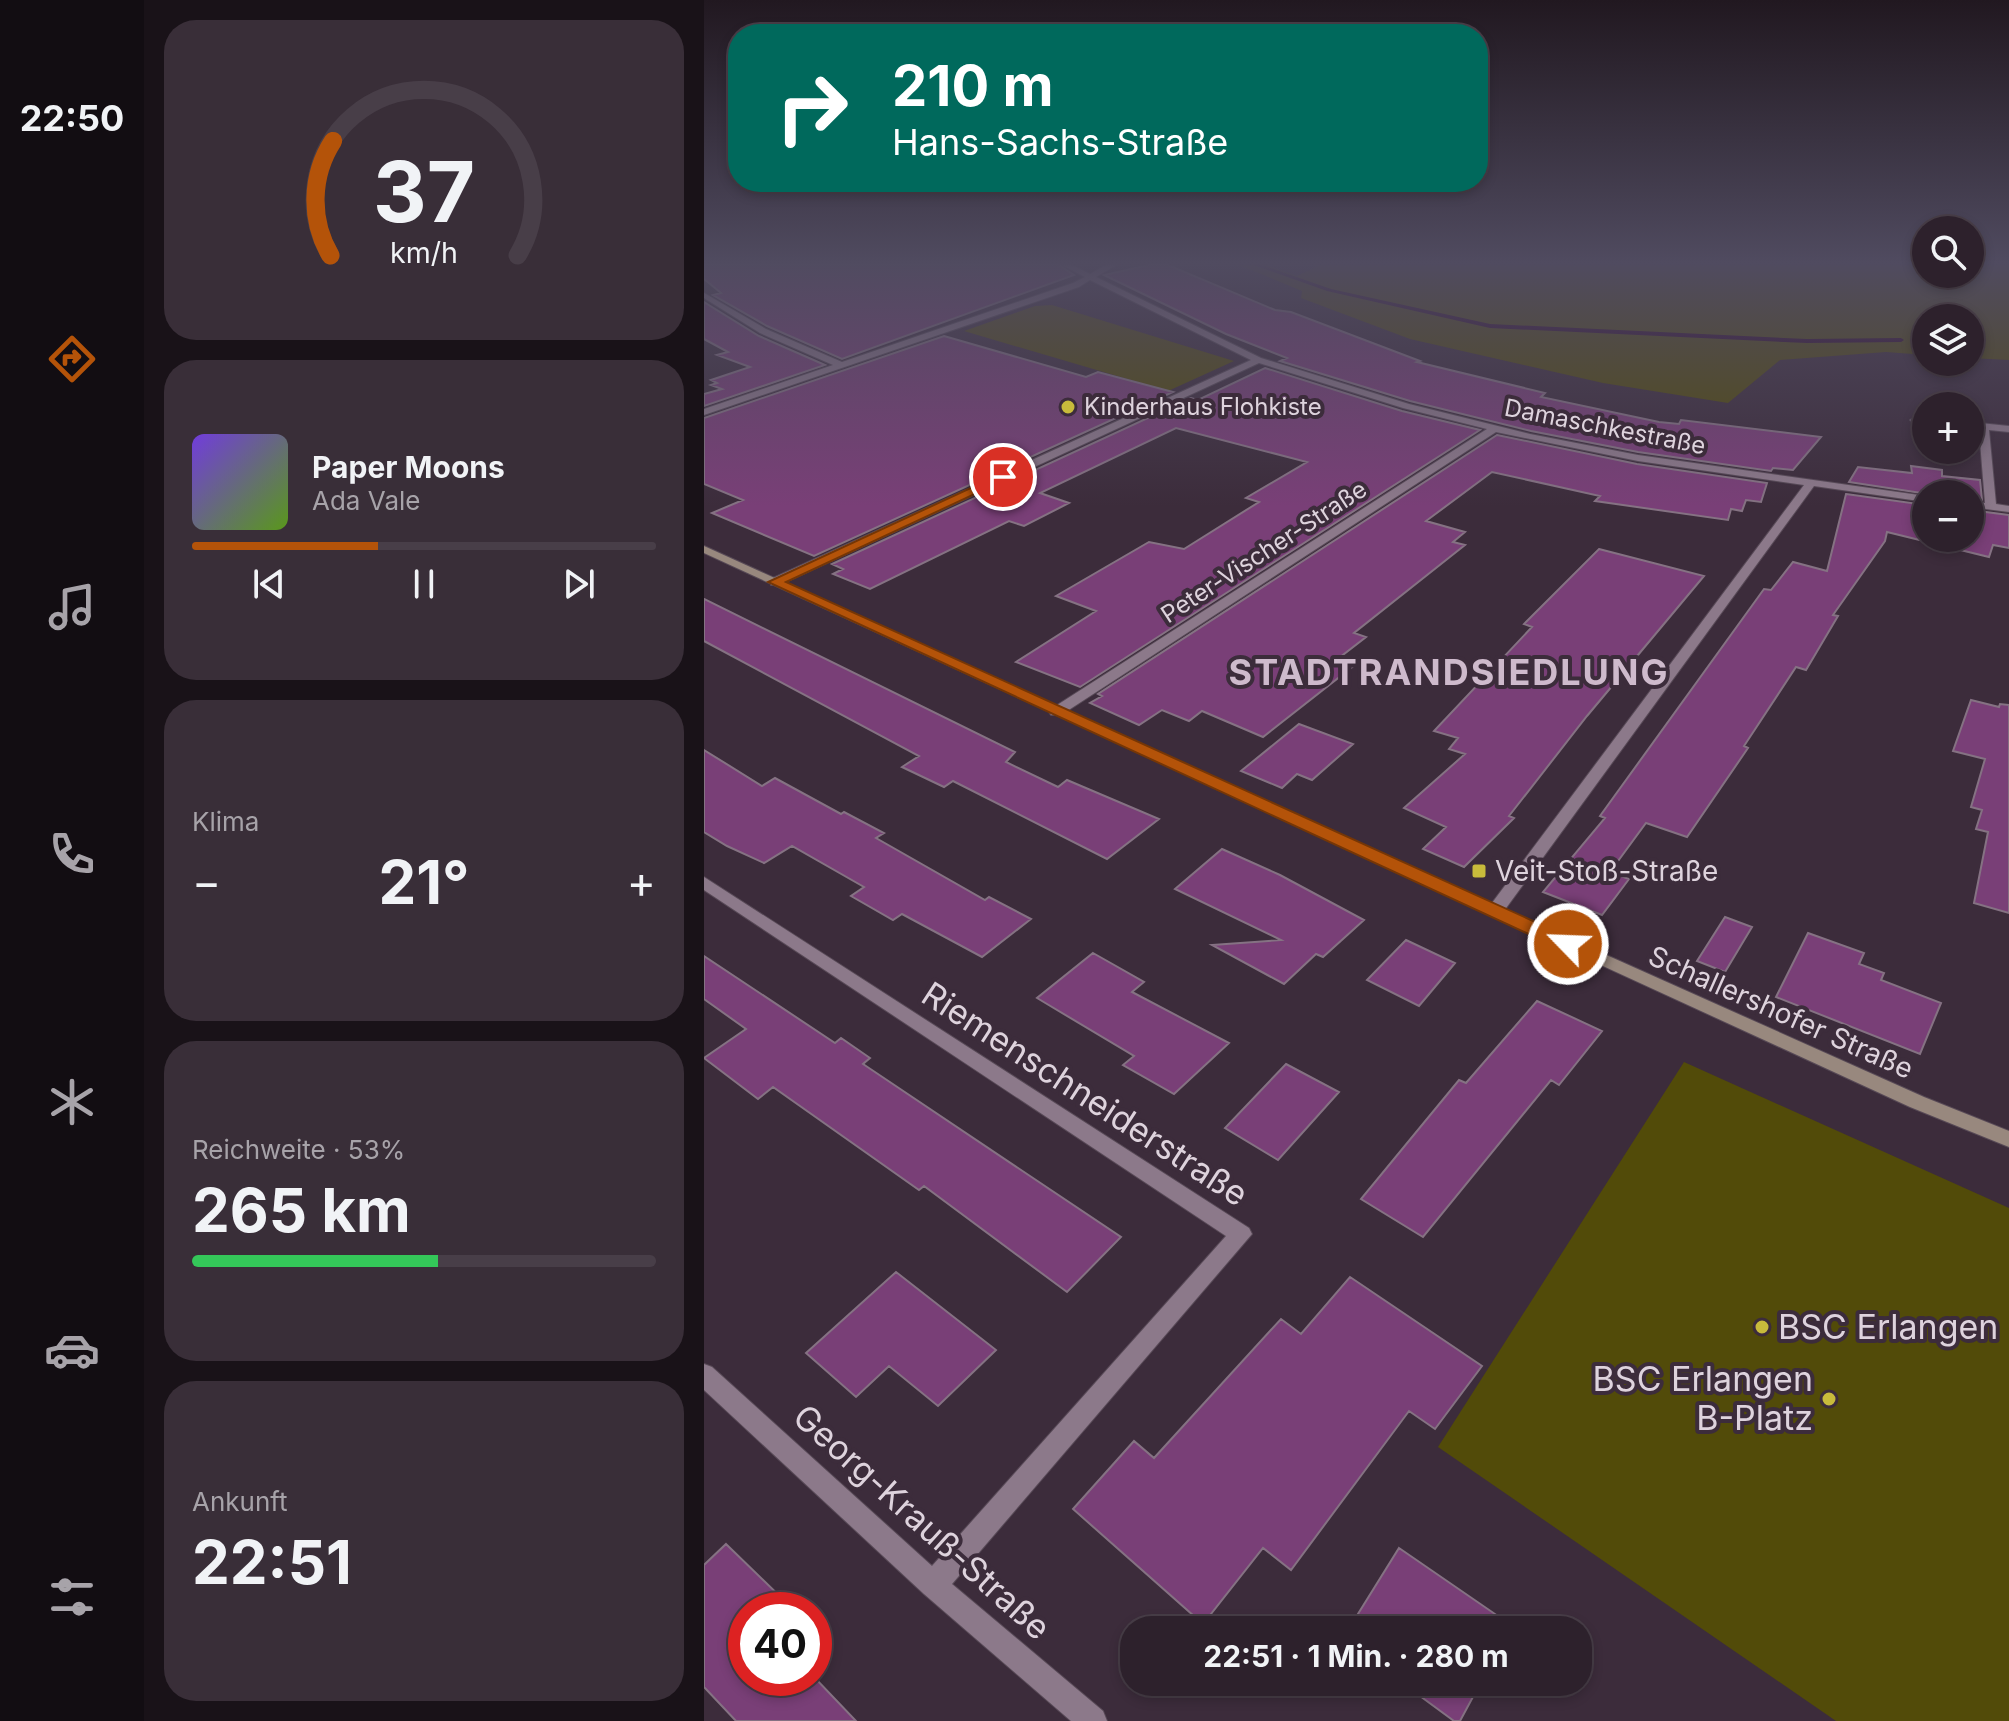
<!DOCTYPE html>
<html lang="de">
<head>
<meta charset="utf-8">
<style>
	:root { --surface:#2d212c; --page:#392e38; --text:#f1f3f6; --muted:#a7a3a9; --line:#483e48; --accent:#b45309 }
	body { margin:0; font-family:Inter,sans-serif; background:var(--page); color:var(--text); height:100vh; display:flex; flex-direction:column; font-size:30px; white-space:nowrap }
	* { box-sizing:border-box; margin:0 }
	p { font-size:26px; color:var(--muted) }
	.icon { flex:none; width:44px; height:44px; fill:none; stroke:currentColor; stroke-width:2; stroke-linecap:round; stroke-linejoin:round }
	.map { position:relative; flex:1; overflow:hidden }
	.drawer { display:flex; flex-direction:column; gap:20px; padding:20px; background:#191218; width:560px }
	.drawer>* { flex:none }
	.top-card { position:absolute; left:24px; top:24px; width:760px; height:168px; border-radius:32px; box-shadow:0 4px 12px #0003,0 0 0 2px var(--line); background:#00695c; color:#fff; overflow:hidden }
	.tools { position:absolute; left:1208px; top:216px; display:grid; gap:16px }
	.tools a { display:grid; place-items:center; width:72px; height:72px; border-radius:50%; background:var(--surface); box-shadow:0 4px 12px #0003,0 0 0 2px var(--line); font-size:40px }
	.speed { position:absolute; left:24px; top:1592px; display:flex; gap:16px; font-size:40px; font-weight:700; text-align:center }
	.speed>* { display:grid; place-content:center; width:104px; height:104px; border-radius:50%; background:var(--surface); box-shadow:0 4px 12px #0003,0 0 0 2px var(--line); line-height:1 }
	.speed .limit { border:12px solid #d22; background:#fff; color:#111 }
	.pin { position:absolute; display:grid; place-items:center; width:68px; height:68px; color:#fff; margin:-34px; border:4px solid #fff; border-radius:50%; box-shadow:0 2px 8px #0007 }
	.me { position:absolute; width:88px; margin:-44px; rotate:294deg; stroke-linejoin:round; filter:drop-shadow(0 0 6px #0008) }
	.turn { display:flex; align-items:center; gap:28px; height:168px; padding:0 32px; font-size:36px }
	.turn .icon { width:104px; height:104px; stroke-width:2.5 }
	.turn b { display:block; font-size:56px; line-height:68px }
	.big { font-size:60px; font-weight:700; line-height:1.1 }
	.drawer .tile { flex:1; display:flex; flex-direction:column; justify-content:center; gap:12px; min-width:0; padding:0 28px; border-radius:32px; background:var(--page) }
	.drawer .dial { align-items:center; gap:0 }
	.dial svg { height:208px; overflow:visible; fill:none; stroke:var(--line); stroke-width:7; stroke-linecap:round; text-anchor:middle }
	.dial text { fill:var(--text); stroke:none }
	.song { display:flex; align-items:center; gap:24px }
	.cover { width:96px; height:96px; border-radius:12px; background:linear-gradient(135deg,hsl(260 70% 55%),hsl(90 70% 35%)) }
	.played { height:8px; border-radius:4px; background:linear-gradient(90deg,var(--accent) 40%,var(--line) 40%) }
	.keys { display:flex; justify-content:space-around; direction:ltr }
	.heat { display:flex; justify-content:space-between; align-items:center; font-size:44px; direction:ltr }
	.charge { height:12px; border-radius:6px; background:linear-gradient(90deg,#34c759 53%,var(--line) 0) }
	.trip { position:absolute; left:416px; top:1616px; width:472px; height:80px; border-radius:32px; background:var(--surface); box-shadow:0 4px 12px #0003,0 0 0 2px var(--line); font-weight:700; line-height:80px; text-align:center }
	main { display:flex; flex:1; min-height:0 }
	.dock { display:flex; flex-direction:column; width:144px; justify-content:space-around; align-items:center; background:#120d12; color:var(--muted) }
	.dock .icon { width:56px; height:56px }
	.dock .current { color:var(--accent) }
	.dock b { font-size:36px; color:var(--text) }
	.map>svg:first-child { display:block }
	.green { fill:#524b09 }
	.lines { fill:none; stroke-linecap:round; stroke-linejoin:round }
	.stream { fill:#2b012a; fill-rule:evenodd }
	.building { fill:#793f77; stroke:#857283; stroke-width:2 }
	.street-casing { stroke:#574956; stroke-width:2 }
	.secondary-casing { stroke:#574956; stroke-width:2 }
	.street { fill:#8c798a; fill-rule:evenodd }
	.secondary { fill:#98887e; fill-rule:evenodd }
	.route { fill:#b45309; stroke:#753606; stroke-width:2 }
	.poi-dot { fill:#c8bb3b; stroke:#3c2c3b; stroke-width:3 }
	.labels { text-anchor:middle; stroke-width:8; stroke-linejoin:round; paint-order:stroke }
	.far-poi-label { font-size:24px; fill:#ded3dd; stroke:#3c2c3b; text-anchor:start }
	.far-street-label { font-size:24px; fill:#ded3dd; stroke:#3c2c3b }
	.poi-label { font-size:28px; fill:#ded3dd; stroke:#3c2c3b; text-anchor:start }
	.street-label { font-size:28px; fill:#ded3dd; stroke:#3c2c3b }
	.near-street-label { font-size:34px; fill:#ded3dd; stroke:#3c2c3b }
	.near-poi-label { font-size:34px; fill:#ded3dd; stroke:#3c2c3b; text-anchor:start }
	.district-label { font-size:36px; font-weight:bold; letter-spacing:2px; fill:#cebacc; stroke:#3c2c3b }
</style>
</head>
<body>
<main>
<nav class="dock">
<b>22:50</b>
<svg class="icon current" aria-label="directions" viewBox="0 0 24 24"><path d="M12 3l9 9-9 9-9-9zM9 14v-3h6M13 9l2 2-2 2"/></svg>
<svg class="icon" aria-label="music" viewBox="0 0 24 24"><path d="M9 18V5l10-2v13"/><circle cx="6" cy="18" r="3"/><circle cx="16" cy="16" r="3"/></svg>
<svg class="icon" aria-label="phone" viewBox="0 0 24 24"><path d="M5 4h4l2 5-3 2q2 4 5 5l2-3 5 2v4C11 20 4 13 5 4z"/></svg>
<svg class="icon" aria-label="climate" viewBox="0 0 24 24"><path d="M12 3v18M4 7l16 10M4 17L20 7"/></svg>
<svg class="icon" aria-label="car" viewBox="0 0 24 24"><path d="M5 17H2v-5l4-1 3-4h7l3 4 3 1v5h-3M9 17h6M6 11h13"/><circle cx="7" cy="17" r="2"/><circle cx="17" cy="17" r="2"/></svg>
<svg class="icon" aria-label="filters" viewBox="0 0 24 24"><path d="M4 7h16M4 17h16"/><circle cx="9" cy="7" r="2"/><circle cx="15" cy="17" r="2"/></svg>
</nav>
<section class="drawer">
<div class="tile dial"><svg viewBox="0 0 100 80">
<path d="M14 69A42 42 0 1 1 86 69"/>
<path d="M14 69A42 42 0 0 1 15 25" stroke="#b45309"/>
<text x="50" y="56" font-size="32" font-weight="700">37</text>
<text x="50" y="72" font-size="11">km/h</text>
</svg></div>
<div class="tile">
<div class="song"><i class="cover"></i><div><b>Paper Moons</b><p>Ada Vale</p></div></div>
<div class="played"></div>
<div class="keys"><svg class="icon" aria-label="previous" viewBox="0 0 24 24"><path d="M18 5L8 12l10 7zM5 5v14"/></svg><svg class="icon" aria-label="pause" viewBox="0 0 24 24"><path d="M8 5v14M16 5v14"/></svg><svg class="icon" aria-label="next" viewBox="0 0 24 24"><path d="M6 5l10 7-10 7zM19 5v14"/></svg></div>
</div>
<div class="tile"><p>Klima</p>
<div class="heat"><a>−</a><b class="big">21°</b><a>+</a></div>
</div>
<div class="tile"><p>Reichweite · 53%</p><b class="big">265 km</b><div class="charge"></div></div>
<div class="tile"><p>Ankunft</p><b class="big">22:51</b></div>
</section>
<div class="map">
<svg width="1305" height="1721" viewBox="0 0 1305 1721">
	<rect width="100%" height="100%" fill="#3c2c3b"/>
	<path class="green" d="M535,265H562L593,276L616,265H1222V274H1266V265H1305V360L1266,358V318H1222V355L1182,352L1076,360L1024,403L899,383L706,339L597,298L598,291Z
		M348,305L530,361L464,391L260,331L331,306Z
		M980,1062L1305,1208V1721H1132L734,1447Z"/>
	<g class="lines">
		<path class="stream" d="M550,265H558L627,289L786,324L1103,339L1197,338L1200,340L1197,342L1103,343L786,328L623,291Z"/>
	</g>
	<path class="building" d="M0,265H355L370,275L138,359L63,326L9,295L17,293L0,279Z
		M445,265H464L571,310L587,312L716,361L713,362L841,393L837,397L955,422L975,424L977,420L1117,437L1089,470L1069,468L1067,471L934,452L827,431L706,401L576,361L583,358L522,334L400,275Z
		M0,302L55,336L121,365L0,406V394L18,389L7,385L13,383L7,380L46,367L13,355L24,352L0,339Z
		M240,336L382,377L394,372L469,392L110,556L8,513L39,500L0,484V418Z
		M561,368L698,411L776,430L376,687L312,662L392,611L352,596L445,542L480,549L555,502L542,498L603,462L472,428L336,493L365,503L320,526L305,521L166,589L129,574L139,569L128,564L487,398L494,400Z
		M793,435L933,464L1063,483L1057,502L1042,500L1038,511L1027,509L1024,520L891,501L896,496L788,472L722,521L761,532L749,542L761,545L650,633L662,637L635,658L652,664L559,737L498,711L485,721L458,710L435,725L386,703L398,696L394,694Z
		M1207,466L1238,470V476L1276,480L1278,500L1266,498V494H1224L1145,482L1154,467L1208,473Z
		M1142,494L1222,505V538H1266V510L1305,515V548L1289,545L1285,557L1183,532L1181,541L1129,615L1134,616L1102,670L1092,667L1040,746L1044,748L983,837L942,823L906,872L925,879L898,915L839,892L901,818L896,816L1060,589L1067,590L1089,562L1123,571Z
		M895,549L1000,576L883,716L805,816L810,818L760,867L719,849L742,827L700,808L761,754L745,749L754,738L730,731L828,627L820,624Z
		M0,599L311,752L302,762L354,787L363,780L455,819L403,859L249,781L240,787L198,767L215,756L0,641Z
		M1267,700L1295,707L1296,704L1305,705V913L1270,903L1284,832L1272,829L1278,810L1267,807L1281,759L1249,751Z
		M595,724L649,744L608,780L593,774L578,788L537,771Z
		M0,750L58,786L71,778L137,814L140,812L180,833L172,838L281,900L285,897L327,919L278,957L198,914L189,920L147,896L160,887L88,846L60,863L23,846L0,832Z
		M518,849L576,875L660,920L619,957L612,954L580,984L508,945L577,940L471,889Z
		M1021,917L1048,927L1021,972L993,961Z
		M1104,933L1160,953L1155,964L1180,973L1177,980L1237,1003L1216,1054L1072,997Z
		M702,940L751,963L715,1006L663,980Z
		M389,953L440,982L428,992L525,1043L470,1094L419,1065L430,1056L333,998Z
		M0,956L131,1043L137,1038L166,1058L159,1064L417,1237L363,1292L220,1186L215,1190L69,1087L54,1099L0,1058L42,1029L0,999Z
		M833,1001L898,1031L855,1085L847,1080L719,1237L657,1199L755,1080L762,1083Z
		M582,1064L635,1092L574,1160L521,1128Z
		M192,1272L292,1350L234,1406L185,1366L152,1397L102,1353Z
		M646,1277L778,1366L731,1429L705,1411L587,1570L559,1548L499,1624L369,1509L430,1441L450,1458L577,1319L597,1334Z
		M22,1544L90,1610H42V1678H111L152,1721H32L0,1687V1565Z
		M695,1548L807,1625L805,1630H644Z
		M697,1682H777L756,1721H750Z"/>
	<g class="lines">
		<defs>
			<path id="street" d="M358,265H368L386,274L402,265H412L392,277L557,358L705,404L826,434L934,455L1222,496V502L1110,486L797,915L791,917L783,911L785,907L1100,485L934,461L792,432L357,715H347L345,712L347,709L783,429L699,408L555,363L75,585H67V579L547,360L386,280L375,287L0,415V409L129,365L56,333L0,298V293L62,329L138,362L369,283L381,277Z
				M1211,417L1222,418V424L1208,422L1206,420Z
				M1266,422L1305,426V432L1285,430L1292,504L1305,506V512L1266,507V501L1281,503L1275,429L1266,428Z
				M0,877L545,1228L548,1234L248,1584L399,1711L403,1721H367L220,1594L0,1390V1364L8,1367L228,1566L522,1236L0,890Z"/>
			<path id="secondary" d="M0,546L842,928L1220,1097L1305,1131V1147L1206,1107L0,553Z"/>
		</defs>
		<use href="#street" class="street-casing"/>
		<use href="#secondary" class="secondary-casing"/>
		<use href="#street" class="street"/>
		<use href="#secondary" class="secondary"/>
	</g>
	<linearGradient id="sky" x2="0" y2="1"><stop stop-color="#211820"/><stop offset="0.52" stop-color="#504b60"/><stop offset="1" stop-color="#504b60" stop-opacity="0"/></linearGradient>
	<rect width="1305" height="506" fill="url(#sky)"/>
	<path class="route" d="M299,473L303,474V479L82,582L871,940L874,944L871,949H857L64,582Z"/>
	<g class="poi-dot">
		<circle cx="364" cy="407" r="8"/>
		<rect x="767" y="863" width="16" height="16" rx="4"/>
		<circle cx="1058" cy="1327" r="8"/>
		<circle cx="1125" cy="1399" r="8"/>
	</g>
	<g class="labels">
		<g class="far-poi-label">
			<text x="380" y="415">Kinderhaus Flohkiste</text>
		</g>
		<g class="far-street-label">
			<text transform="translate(901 427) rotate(11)" y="8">Damaschkestraße</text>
			<text transform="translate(560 552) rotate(-33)" y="8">Peter-Vischer-Straße</text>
		</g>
		<g class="poi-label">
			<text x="791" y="881">Veit-Stoß-Straße</text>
		</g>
		<g class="street-label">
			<text transform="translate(1077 1012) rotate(24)" y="10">Schallershofer Straße</text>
		</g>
		<g class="near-street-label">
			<text transform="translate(381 1094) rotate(33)" y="12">Riemenschneiderstraße</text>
			<text transform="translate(218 1522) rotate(42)" y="12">Georg-Krauß-Straße</text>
		</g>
		<g class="near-poi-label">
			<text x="1074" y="1339">BSC Erlangen</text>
			<text x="1109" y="1391" text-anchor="end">BSC Erlangen<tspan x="1109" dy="39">B-Platz</tspan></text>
		</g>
		<g class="district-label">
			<text x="745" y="685">STADTRANDSIEDLUNG</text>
		</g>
	</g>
</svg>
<div class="tools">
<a><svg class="icon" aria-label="search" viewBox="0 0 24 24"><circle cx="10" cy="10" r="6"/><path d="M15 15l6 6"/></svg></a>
<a><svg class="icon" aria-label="layers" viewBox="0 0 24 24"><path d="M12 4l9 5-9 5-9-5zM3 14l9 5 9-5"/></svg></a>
<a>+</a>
<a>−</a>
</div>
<div class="speed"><div class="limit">40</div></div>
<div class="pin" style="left:299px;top:477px;background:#d93025"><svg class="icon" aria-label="arrive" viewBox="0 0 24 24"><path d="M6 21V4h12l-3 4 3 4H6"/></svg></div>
<svg class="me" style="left:864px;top:944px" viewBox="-20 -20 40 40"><circle r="17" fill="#b45309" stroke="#fff" stroke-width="3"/><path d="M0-11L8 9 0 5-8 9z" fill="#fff"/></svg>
<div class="trip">22:51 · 1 Min. · 280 m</div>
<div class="top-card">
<div class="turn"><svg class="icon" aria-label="right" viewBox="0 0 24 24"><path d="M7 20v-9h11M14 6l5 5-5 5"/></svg><div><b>210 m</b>Hans-Sachs-Straße</div></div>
</div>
</div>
</main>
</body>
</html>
